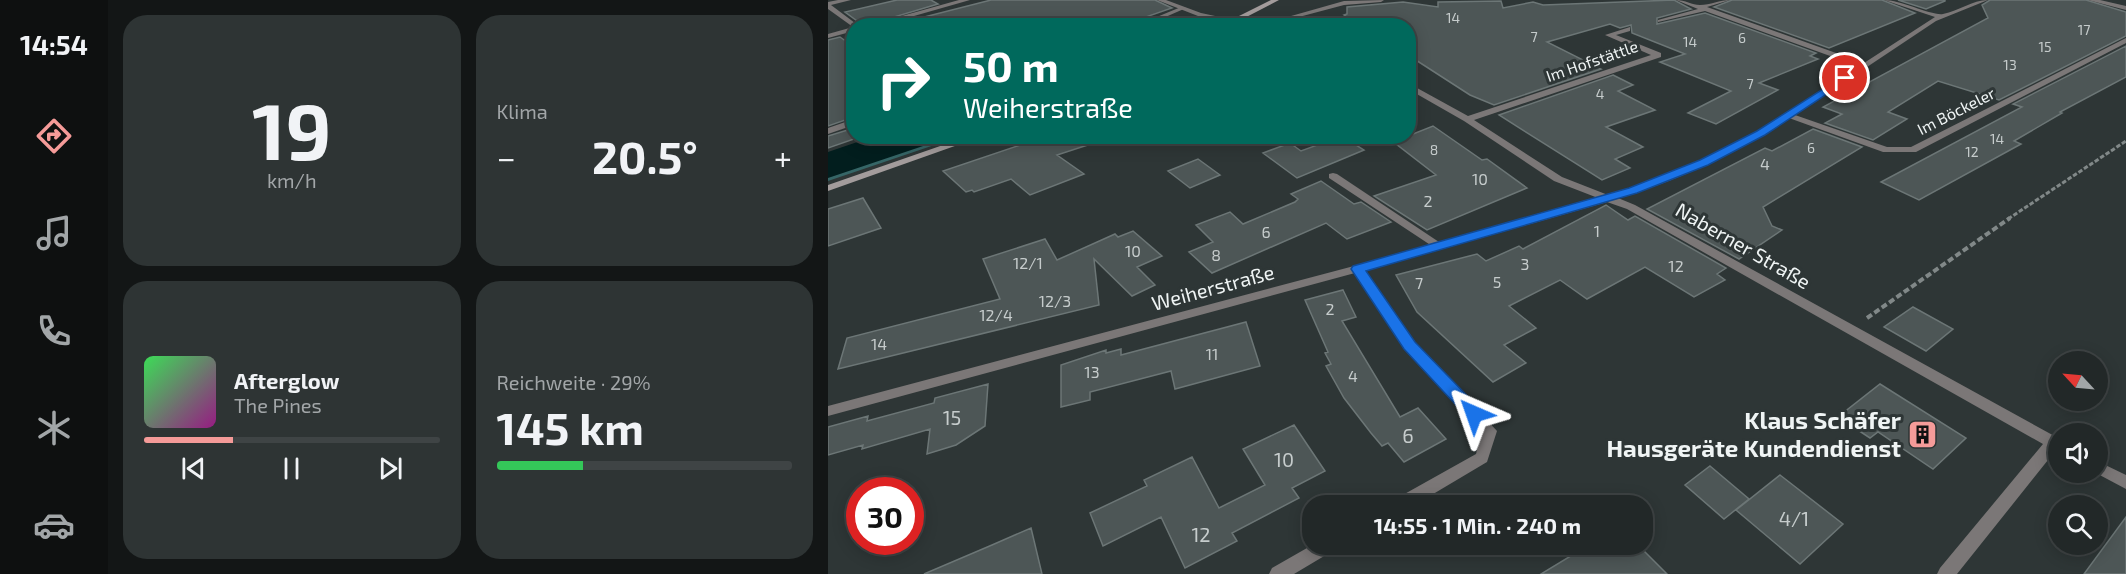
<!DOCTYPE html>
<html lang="de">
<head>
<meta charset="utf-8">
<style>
	:root { --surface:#222828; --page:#2e3434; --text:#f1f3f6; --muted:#a2a6a8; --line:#3f4445; --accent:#f59b99 }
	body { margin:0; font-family:"Exo 2",sans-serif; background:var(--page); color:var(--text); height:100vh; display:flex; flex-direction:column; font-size:22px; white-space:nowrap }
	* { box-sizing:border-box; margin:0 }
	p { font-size:20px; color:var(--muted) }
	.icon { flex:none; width:33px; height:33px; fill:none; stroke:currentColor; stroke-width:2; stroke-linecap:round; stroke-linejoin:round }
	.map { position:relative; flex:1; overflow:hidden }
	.drawer { display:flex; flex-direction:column; gap:15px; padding:15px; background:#131616; width:720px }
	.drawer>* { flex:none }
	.guide { position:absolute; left:18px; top:18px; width:570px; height:126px; border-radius:24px; box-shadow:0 3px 15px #0003,0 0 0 2px var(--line); background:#00695c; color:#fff; overflow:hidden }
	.needle { width:39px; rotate:296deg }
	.tools { position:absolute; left:1220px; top:351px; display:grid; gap:12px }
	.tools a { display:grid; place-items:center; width:60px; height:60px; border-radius:50%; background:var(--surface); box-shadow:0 3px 15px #0003,0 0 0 2px var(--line); font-size:30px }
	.speed { position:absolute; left:18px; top:477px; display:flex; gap:12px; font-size:30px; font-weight:700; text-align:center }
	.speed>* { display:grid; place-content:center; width:78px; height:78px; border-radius:50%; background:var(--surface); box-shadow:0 3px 15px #0003,0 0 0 2px var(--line); line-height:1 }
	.speed .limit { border:9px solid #d22; background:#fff; color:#111 }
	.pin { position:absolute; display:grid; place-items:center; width:51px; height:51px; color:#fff; margin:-26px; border:3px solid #fff; border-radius:50%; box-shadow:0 2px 6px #0007 }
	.me { position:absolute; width:66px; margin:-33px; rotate:317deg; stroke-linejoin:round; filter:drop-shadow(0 0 4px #0008) }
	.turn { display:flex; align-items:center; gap:21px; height:126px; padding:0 18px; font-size:27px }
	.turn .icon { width:78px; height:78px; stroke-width:2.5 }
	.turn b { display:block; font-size:42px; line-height:51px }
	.big { font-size:45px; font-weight:700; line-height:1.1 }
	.drawer .card { flex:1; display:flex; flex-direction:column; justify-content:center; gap:9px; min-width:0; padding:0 21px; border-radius:24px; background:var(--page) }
	.drawer .dial { align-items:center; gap:0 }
	.dial b { font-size:78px; line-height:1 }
	.song { display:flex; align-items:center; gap:18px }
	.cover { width:72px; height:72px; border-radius:9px; background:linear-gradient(135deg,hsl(130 70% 55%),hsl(310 70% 35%)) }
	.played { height:6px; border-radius:3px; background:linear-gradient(90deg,var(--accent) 30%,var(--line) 30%) }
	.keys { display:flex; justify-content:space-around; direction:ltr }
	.heat { display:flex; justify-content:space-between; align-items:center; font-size:33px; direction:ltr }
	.charge { height:9px; border-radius:4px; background:linear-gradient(90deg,#34c759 29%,var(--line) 0) }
	.drawer .tiles { flex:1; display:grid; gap:15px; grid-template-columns:repeat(2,1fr) }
	.trip { position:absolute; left:474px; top:495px; width:351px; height:60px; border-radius:24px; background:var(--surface); box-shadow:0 3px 15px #0003,0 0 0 2px var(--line); font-weight:700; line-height:60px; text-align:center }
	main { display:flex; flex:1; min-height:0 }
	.tab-bar { display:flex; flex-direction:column; width:108px; justify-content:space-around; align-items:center; background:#0e1010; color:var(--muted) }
	.tab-bar .icon { width:42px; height:42px }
	.tab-bar .active { color:var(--accent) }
	.tab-bar b { font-size:27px; color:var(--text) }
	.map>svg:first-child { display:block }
	.green { fill:#366667 }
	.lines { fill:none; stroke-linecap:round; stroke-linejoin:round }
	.river { fill:#021e1e; fill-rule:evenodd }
	.building { fill:#4d5656; stroke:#6c7676; stroke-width:1.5 }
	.path-far1 { stroke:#818888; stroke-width:3; stroke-dasharray:4.5 2; stroke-linecap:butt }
	.path { stroke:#818888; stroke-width:4; stroke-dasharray:6 3; stroke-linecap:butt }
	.service { fill:#7b7777; fill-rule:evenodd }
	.minor { fill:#7b7777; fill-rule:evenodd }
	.tertiary { fill:#7b7777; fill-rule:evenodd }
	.secondary { fill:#a39c9c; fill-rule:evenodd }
	.route { fill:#1a73e8; stroke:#114b97; stroke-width:1.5 }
	.labels { text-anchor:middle; stroke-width:6; stroke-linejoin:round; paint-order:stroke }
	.far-number-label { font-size:14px; fill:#c6cccc }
	.far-street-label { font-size:16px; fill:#eff4f4; stroke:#2e3636 }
	.number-label { font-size:16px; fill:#c6cccc }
	.street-label { font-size:20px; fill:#eff4f4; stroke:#2e3636 }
	.near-number-label { font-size:20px; fill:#c6cccc }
	.near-poi-label { font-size:24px; font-weight:bold; fill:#eff4f4; stroke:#2e3636; text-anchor:end }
</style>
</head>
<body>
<main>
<nav class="tab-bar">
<b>14:54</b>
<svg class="icon active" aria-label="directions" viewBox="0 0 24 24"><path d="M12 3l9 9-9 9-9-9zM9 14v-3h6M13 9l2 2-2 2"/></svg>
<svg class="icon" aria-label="music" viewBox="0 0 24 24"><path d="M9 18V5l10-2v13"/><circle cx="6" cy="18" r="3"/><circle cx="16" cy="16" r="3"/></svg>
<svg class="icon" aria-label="phone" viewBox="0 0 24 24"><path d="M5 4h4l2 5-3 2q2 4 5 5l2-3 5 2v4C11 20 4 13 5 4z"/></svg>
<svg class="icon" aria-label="climate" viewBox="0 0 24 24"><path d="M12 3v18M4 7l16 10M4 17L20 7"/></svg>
<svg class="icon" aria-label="car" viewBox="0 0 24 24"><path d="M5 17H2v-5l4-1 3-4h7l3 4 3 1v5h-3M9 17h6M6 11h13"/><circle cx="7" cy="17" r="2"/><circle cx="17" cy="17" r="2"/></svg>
</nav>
<section class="drawer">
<div class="tiles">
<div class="card dial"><b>19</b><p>km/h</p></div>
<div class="card"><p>Klima</p>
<div class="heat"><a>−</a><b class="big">20.5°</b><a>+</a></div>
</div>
<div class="card">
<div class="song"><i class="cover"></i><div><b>Afterglow</b><p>The Pines</p></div></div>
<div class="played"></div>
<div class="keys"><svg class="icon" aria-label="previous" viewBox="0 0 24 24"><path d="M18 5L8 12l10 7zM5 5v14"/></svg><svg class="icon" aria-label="pause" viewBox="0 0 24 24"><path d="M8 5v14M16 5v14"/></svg><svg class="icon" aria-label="next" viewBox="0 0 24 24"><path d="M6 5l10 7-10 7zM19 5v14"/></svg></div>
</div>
<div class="card"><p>Reichweite · 29%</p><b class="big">145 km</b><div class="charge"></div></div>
</div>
</section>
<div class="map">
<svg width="1298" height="574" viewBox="0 0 1298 574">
	<rect width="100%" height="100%" fill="#2e3636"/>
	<path class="green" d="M55,137V136L130,137L0,181V155Z"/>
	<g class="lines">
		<path class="river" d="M367,16L378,19L382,25L351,26L356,19Z
			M47,136H106L101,144L0,178V152Z"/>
	</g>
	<path class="building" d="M69,0H103L110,4L36,26L17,12Z
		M163,0H327L344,8L292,26H61Z
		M846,0L863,9L829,18V24L877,13L988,53L982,56L990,59L931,83L950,90L888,124L860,113L903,91L832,62L857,54L804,33L803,25L792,28L782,24L719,42L773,69L666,105L642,95L580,55V26H519V17L516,15L519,14V7L575,2L610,7V2L673,1L675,8L705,2L715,5Z
		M904,0H1054L1087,13L1001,48L886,7Z
		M1070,0H1117V1L1098,9Z
		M1162,0H1258L1298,12V36L1171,100L1110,81L1060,112L1079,119L1045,140L997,123L1014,114L995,107L1160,18L1154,5Z
		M12,37L26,47V117L0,126V40Z
		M1298,46V77L1232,112L1234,113L1186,141L1193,144L1091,200L1053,182L1194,107L1185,104Z
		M785,75L805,85L790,91L827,110L778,127L815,147L787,159L802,168L774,180L671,115Z
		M605,126L654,160L659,159L699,188L599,230L546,196L608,175L563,140L580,136Z
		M26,128V139L0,148V136Z
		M985,129L1034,147L935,207L944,226L954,230L911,259L819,209L937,148L944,151Z
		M219,136H270L272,141L229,155L256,174L202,195L183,179L146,192L144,190L138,192L115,171Z
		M514,136L536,150L469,178L435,153L462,143L473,151Z
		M370,159L392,175L362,188L340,171Z
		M493,181L526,204L533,202L563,222L519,239L498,223L384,273L361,252L385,242L368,225L402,212L415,224L467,202L470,199L463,194Z
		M35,198L53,228L0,246V209Z
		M778,205L800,220L807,216L898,268L889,274L897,280L866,297L817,267L759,299L732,280L681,306L708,328L676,345L698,363L665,382L589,312L568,275L649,254L658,261L691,246L695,249Z
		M305,231L334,256L309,267L327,285L304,296L266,259L271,305L10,369L19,338L172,299L155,259L217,239L229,260L287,234L290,237Z
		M515,290L528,317L514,321L572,417L590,408L618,439L576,462L560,443L554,446L543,433L516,398L498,366L503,364L497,353L500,352L477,300Z
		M1085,307L1125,329L1098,351L1056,327Z
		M418,322L432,366L347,389L343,371L262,392V400L233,407V365L278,350V353L293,349V355Z
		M160,384L157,426L128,445L99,454L102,429L34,449L35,445L0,455V427L40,416L39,421L106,403L107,398Z
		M1052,384L1138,438L1105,469L1050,432L1042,438L1010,417Z
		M466,425L497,471L464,488L471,498L404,533L409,541L357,568L333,517L275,546L262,513L319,486L316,480L364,457L391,508L437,485L415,449Z
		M882,466L921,499L896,519L857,485Z
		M952,475L1015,524L972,564L908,510Z
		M1298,517V574H1256Z
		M203,528L214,574H96L164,545Z
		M745,544H809L839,574H713L751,551Z"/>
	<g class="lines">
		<path class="path-far1" d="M1180,219L1298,141"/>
		<path class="path" d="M1039,318L1182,218"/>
		<path class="service" d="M452,18L455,20C450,25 443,26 436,26Z
			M505,173L509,174L617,246L615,248H607L501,178V174Z"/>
		<path class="minor" d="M10,0H23L3,5L31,26H26V31L0,38V34L25,27L0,9V2Z
			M131,0H142L51,26H38Z
			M556,0L553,2L516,5L452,22L449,20L516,1Z
			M848,0C857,0 864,5 872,5C882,5 892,0 902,0L879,7L1036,63L1107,17L1056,0C1073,0 1104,16 1115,14C1131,11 1144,0 1160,0L1108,21L967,115L1059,147H1083L1298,38V43L1088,152H1055L961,118C909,153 850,181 790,198L807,205L1230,438V451L1228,450L1129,574H1109L1112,568L1215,444L799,209L779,202L537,271L587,342L669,431L659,462L585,506H562L564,501L648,454L654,432L577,348L527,273L0,416V406L526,266L770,198L726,181L636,121L580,89V83L640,116L823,55L777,35L802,27V31L788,35L833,53V57L646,120L734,177L780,195L801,189L873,160L930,131L1030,66L877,11L830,22V20L870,9Z
			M1260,0H1272L1298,6V10Z
			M353,7L358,8L317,26H307Z
			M26,119V125L0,134V128Z
			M1269,461L1298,475V489L1266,472H1269Z
			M486,544H510L508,549L466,574H441L444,568Z"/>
		<path class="tertiary" d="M329,0H338L373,13L406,20L403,22L370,16Z"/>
		<path class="secondary" d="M443,0H451L401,26H391Z
			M141,136H155L0,191V185Z"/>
	</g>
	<path class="route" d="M1017,75L1020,76V80L937,135L880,165L809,193L538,271L587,342L652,409L654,414L652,418H640L576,349L523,269L525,266L801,188L872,160L929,131Z"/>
	<defs>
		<symbol id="building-square" viewBox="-11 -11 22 22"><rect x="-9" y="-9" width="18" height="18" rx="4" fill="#f59b99" stroke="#2e3636"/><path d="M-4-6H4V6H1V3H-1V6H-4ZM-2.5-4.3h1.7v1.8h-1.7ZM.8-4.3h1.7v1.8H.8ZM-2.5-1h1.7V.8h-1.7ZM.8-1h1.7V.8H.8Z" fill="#111"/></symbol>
	</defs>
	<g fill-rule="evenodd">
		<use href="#building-square" x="1078" y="418" width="33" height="33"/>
	</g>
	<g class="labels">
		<g class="far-number-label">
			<text x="625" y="23">14</text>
			<text x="1256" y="35">17</text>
			<text x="706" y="42">7</text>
			<text x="914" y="43">6</text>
			<text x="862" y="47">14</text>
			<text x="1217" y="52">15</text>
			<text x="1182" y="70">13</text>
			<text x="922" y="89">7</text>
			<text x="772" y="99">4</text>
			<text x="1169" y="144">14</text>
			<text x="983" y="153">6</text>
			<text x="606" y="155">8</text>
			<text x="1144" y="157">12</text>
		</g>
		<g class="far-street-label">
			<text transform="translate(764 61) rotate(-19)" y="6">Im Hofstättle</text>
			<text transform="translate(1128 111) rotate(-27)" y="6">Im Böckeler</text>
		</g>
		<g class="number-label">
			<text x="937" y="170">4</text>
			<text x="652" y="185">10</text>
			<text x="600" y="207">2</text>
			<text x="769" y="237">1</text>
			<text x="438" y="238">6</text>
			<text x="305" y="257">10</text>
			<text x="388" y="261">8</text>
			<text x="200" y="269">12/1</text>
			<text x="697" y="270">3</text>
			<text x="848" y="272">12</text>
			<text x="669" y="288">5</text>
			<text x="591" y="289">7</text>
			<text x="227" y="307">12/3</text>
			<text x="502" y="315">2</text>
			<text x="168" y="321">12/4</text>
			<text x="51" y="350">14</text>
			<text x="384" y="360">11</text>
			<text x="264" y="378">13</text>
			<text x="525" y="382">4</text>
		</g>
		<g class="street-label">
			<text transform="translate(915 246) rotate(30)" y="7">Naberner Straße</text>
			<text transform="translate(385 288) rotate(-15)" y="7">Weiherstraße</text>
		</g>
		<g class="near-number-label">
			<text x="124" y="425">15</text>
			<text x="580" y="443">6</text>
			<text x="456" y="467">10</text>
			<text x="966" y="526">4/1</text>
			<text x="373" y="542">12</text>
		</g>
		<g class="near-poi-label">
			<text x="1073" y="429">Klaus Schäfer<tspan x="1073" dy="28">Hausgeräte Kundendienst</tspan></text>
		</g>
	</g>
</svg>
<div class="tools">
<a><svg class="needle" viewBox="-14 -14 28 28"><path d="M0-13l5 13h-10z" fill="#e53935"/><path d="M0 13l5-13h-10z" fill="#a2a6a8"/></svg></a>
<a><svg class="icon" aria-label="sound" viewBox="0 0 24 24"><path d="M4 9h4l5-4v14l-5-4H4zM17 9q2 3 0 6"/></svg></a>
<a><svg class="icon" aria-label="search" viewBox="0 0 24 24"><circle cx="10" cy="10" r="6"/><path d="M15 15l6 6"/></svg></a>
</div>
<div class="speed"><div class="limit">30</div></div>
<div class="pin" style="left:1017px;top:78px;background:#d93025"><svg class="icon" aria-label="arrive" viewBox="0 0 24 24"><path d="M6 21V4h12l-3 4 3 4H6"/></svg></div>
<svg class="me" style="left:646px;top:414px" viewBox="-20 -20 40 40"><path d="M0-17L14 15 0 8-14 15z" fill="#1a73e8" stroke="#fff" stroke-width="4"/></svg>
<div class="trip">14:55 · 1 Min. · 240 m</div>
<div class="guide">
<div class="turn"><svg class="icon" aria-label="right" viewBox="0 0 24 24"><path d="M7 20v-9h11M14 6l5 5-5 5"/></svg><div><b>50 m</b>Weiherstraße</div></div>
</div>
</div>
</main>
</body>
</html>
